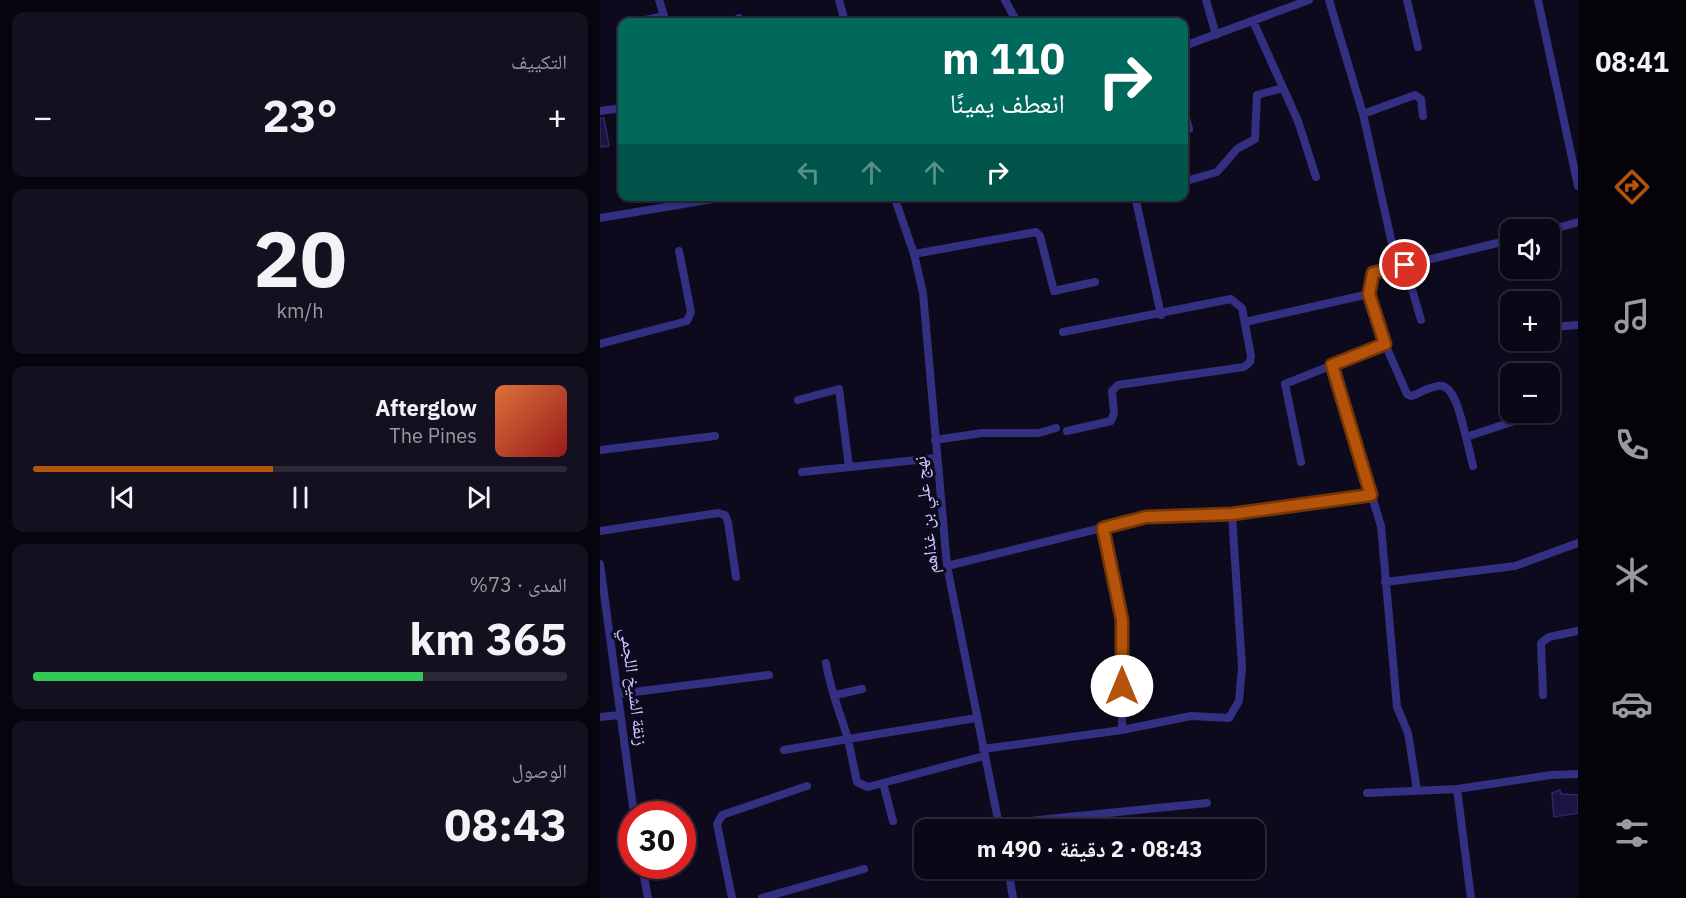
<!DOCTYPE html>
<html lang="ar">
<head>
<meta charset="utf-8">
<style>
	:root { --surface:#0a0816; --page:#13111f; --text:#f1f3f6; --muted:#999aa1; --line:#2a2935; --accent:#b45309 }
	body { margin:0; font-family:"IBM Plex Sans","Noto Naskh Arabic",sans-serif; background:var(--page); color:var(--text); direction:rtl; height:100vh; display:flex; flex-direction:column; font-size:22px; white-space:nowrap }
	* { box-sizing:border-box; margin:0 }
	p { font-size:20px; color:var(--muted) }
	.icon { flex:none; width:33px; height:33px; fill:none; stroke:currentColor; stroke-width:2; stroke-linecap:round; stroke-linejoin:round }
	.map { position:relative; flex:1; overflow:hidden; direction:ltr }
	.drawer { display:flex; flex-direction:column; gap:12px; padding:12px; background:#06040c; width:600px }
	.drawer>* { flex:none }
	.guide { position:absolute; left:18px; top:18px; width:570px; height:183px; border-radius:12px; box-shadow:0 2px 4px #0004,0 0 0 2px var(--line); direction:rtl; background:#00695c; color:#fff; overflow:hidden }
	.tools { position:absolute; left:900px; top:219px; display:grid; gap:12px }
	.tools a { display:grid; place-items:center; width:60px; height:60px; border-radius:12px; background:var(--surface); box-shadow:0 2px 4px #0004,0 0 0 2px var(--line); font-size:30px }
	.speed { position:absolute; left:18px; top:801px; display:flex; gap:12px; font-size:30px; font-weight:700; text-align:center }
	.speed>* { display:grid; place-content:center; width:78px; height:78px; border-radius:50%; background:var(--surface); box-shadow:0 2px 4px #0004,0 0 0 2px var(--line); line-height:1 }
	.speed .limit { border:9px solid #d22; background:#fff; color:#111 }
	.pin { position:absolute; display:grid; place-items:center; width:51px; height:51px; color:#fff; margin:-26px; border:3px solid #fff; border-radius:50%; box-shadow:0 2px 6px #0007 }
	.me { position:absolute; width:66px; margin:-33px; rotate:0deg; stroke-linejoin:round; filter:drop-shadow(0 0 4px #0008) }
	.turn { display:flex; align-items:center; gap:21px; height:126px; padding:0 24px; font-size:27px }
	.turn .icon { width:78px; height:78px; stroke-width:2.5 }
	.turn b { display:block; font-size:42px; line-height:51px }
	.lanes { display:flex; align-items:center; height:57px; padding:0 24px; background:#0003; justify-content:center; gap:30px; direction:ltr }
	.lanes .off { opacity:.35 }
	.big { font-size:45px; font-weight:700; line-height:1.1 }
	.drawer .widget { flex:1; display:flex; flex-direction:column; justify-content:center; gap:9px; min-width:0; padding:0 21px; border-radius:12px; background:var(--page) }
	.drawer .dial { align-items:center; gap:0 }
	.dial b { font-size:78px; line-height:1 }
	.song { display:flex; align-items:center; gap:18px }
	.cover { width:72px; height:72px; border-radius:9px; background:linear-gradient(135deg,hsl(20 70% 55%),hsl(0 70% 35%)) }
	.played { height:6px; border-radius:3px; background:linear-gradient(90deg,var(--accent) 45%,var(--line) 45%) }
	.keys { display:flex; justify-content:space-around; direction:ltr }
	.heat { display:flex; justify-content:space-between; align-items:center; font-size:33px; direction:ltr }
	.charge { height:9px; border-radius:4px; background:linear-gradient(90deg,#34c759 73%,var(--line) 0) }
	.trip { position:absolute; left:314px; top:819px; width:351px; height:60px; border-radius:12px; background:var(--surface); box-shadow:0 2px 4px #0004,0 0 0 2px var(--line); font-weight:700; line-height:60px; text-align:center; direction:rtl }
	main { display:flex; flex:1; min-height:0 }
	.tab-bar { display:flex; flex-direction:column; width:108px; justify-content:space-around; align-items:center; background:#040309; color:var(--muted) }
	.tab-bar .icon { width:42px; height:42px }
	.tab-bar .on { color:var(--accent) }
	.tab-bar b { font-size:27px; color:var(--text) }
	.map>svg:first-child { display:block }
	.building { fill:#1d1440; stroke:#33246e; stroke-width:1.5 }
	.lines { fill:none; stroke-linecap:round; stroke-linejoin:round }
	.street { stroke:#333081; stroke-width:8 }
	.route-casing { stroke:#753606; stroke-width:15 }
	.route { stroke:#b45309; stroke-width:10 }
	.labels { text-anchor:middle; stroke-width:6; stroke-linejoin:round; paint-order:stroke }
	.street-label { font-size:18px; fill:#cdc6ff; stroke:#0d0a1d }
</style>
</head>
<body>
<main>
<nav class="tab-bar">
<b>08:41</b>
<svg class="icon on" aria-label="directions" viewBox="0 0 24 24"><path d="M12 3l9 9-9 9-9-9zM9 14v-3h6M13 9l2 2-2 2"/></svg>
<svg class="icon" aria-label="music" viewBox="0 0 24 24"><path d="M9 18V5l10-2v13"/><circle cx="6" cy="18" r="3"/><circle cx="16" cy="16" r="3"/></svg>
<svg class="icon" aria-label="phone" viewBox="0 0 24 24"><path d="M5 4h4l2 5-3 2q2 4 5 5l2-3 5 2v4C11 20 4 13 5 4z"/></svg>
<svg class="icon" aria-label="climate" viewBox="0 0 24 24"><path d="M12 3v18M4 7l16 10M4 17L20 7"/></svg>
<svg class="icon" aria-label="car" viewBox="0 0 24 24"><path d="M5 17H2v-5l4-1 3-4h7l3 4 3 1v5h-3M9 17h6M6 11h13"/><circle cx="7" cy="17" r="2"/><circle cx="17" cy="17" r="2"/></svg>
<svg class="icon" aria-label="filters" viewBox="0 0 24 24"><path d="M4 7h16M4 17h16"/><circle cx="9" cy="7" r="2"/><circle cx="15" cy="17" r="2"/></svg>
</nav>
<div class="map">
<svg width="978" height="898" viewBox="0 0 978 898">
	<rect width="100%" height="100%" fill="#0d0a1d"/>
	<path class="building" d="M0,118H4L9,146L0,147Z
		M960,790L961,794L978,795V813L954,817L952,793Z"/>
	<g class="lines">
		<path class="street" d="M239,0L245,22
			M405,0L417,22
			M606,0L616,35
			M729,0L763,114L797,266
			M807,0L818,47
			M938,0L978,186
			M139,18L140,22
			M653,21L698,121L716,177
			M36,22L64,16L59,0
			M584,46L709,0
			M584,110L589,129
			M0,111L22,108
			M763,114L815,95L821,99L823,116
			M586,181L617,172L637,149L655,139L657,95L683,88
			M294,196L314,254L323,293L347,566L400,830
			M535,196L561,315
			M0,218L131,196
			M950,230L978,222
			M910,240L773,273L769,294L785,344L807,394L811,396C820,393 829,387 838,386C856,383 862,424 866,437L933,415
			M314,254L436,232L440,236L454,291L495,282
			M805,265L821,320
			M645,322L769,294
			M953,327L978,325
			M463,332L631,299L642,308L651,356L650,362L644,367L518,385L512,391L514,413L511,421L467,431
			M0,344L87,321L91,312L79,251
			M732,365L781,526L797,707L808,733L817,790
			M198,400L239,389L249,467
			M866,437L873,466
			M335,440L382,433H439L456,428
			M0,450L115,436
			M701,462L685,384L785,344
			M202,472L336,458
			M0,531L118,513L125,515L128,522L136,577
			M0,564L34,814
			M347,566L546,517L632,515L771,495
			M785,582L915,566L978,543
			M226,663C230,689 240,713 248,739L376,718
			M18,694L169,675
			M236,695L262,689
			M943,695L941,643L949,637L978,631
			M0,717L20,715
			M522,730L591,716L629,718L639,701L642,667L632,515
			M383,749L522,730V620L503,528
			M184,750L248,739L257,782L268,787L384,756
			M283,783L293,821
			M857,789L871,898
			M767,793L857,789L951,775L978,774
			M399,824L607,803
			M42,866L48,898
			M408,868L413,898
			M410,877L482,871L598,868
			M132,898L117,824L122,815L207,786
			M162,898L264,869"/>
	</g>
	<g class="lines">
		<defs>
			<path id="route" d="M522,686V620L503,528L546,517L632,514L771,495L732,365L785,344L769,294L773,273L805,265"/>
		</defs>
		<use href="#route" class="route-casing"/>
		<use href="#route" class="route"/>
	</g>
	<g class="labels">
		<g class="street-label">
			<text transform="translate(326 515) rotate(-96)" y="6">نهج علي بن غذاهم</text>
			<text transform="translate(34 687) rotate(83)" y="6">زنقة الشيخ اللجمي</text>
		</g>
	</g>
</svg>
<div class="tools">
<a><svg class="icon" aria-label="sound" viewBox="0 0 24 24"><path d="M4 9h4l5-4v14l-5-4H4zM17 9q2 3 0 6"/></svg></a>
<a>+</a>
<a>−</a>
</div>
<div class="speed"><div class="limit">30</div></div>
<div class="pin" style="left:805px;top:265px;background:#d93025"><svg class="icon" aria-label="arrive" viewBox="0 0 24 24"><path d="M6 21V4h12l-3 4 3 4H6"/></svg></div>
<svg class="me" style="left:522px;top:686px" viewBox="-20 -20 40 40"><circle r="19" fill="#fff"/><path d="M0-13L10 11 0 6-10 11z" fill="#b45309"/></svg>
<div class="trip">08:43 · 2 دقيقة · 490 m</div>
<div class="guide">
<div class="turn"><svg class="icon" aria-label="right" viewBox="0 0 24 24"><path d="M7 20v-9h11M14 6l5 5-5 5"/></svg><div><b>110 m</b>انعطف يمينًا</div></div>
<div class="lanes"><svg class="icon off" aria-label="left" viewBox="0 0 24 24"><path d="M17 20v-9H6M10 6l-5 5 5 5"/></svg><svg class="icon off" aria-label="ahead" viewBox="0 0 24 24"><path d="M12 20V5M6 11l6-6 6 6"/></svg><svg class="icon off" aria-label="ahead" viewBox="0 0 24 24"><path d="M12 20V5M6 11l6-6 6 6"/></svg><svg class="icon" aria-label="right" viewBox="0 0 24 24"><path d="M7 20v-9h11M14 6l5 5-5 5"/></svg></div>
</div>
</div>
<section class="drawer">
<div class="widget"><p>التكييف</p>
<div class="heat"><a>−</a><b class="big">23°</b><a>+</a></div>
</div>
<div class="widget dial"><b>20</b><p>km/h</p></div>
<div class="widget">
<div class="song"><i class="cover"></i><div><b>Afterglow</b><p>The Pines</p></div></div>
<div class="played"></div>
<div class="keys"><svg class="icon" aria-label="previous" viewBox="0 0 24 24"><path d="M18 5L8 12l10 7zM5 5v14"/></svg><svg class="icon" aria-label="pause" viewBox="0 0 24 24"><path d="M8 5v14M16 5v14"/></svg><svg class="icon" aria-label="next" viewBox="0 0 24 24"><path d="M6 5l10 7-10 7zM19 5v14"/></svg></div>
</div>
<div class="widget"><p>المدى · 73%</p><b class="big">365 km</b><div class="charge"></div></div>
<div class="widget"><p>الوصول</p><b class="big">08:43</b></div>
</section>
</main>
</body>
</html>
